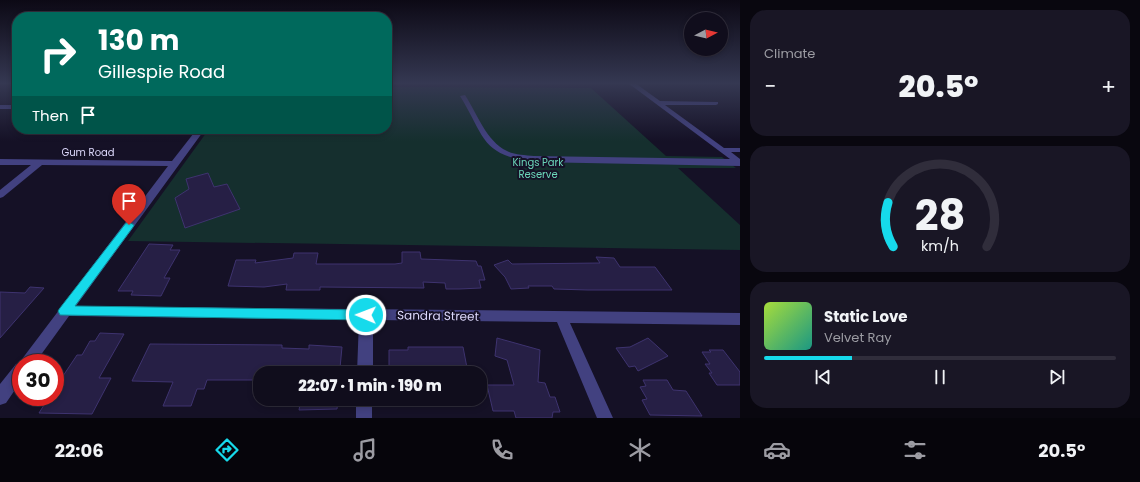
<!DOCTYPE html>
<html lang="en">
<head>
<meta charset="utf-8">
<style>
	:root { --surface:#100d1c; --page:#191625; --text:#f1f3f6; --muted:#9c9ca3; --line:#302d3b; --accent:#16daeb }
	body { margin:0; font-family:Poppins,sans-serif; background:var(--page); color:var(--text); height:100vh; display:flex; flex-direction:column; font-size:15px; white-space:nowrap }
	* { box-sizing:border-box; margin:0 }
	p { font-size:13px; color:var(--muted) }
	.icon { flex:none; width:22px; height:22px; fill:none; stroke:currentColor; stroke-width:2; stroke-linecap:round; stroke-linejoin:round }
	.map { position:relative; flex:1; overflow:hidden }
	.drawer { display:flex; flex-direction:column; gap:10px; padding:10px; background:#09070f; width:400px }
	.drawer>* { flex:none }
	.top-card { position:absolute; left:12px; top:12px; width:380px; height:122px; border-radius:16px; box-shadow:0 2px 6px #0003,0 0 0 1px var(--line); background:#00695c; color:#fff; overflow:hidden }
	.needle { width:26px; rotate:83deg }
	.tools { position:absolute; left:684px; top:12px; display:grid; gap:8px }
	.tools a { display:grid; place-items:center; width:44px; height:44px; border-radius:50%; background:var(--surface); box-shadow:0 2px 6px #0003,0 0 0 1px var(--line); font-size:20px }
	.speed { position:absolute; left:12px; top:354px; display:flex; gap:8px; font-size:20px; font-weight:700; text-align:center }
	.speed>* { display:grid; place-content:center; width:52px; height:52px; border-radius:50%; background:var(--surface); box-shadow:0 2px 6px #0003,0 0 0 1px var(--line); line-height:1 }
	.speed .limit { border:6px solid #d22; background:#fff; color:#111 }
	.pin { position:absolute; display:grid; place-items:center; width:34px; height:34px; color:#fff; margin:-41px -17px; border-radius:50% 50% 50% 0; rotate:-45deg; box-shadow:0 0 4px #0007 }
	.pin .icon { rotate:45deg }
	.me { position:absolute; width:44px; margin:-22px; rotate:271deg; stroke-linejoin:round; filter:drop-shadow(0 0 3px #0008) }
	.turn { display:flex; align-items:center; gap:14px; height:84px; padding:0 20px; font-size:18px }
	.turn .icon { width:52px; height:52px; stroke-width:2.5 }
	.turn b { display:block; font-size:28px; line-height:34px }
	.then { display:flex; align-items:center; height:38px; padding:0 20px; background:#0003; gap:8px; font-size:15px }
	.big { font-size:30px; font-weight:800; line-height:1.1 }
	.drawer .tile { flex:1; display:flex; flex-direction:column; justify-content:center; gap:6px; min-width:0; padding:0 14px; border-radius:16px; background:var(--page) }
	.drawer .dial { align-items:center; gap:0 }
	.dial svg { height:104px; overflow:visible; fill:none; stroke:var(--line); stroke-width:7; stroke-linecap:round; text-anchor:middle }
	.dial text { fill:var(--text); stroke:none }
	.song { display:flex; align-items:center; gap:12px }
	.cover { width:48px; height:48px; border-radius:6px; background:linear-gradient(135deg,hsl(80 70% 55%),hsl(170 70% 35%)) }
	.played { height:4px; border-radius:2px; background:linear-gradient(90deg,var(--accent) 25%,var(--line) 25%) }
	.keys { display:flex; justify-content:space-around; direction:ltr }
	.heat { display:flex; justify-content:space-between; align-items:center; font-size:22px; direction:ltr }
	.trip { position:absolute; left:253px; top:366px; width:234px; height:40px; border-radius:16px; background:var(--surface); box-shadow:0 2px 6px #0003,0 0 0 1px var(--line); font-weight:800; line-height:40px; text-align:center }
	.menu { display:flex; height:64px; justify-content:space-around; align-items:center; background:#06050b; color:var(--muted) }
	.menu .icon { width:28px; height:28px }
	.menu .active { color:var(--accent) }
	.menu b { font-size:18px; color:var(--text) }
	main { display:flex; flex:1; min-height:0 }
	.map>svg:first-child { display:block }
	.green { fill:#152f2e }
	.building { fill:#261f45; stroke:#3e336f }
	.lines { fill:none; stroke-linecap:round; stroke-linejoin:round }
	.minor { fill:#424180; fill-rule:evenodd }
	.route { fill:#16daeb; stroke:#0e8e99 }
	.labels { text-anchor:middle; stroke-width:4; stroke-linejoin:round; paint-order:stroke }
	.street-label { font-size:10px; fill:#ddd9fc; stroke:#151126 }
	.park-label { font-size:10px; fill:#6bd6b9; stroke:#151126 }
	.near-street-label { font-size:12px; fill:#ddd9fc; stroke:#151126 }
</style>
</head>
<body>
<main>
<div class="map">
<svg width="740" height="418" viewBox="0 0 740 418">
	<rect width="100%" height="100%" fill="#151126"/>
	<path class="green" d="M387,87L591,88L666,156L722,157L736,168H678L740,225V250L128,241L209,129H387Z"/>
	<path class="building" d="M208,173L214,187L227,184L240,209L185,228L175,198L189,189L186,179Z
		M149,244L173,245L170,250H180L164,278H170L161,296L131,295L133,291H118Z
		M402,252H420L421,259L476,261L478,266H481L485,280H479L481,288L459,289H446L445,283L423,282L424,288L320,287V290H286L287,284L264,287L228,286L236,260H256L255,263L293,258L294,253H318L316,264H395L402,263Z
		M596,257L614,258L620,267H655L672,290H588L554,289L552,286H528L529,288L511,289L505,277L494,265L508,260L512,264L600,263Z
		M30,287L44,288L0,338V292L25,293Z
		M100,333L124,334L99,378H111L92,414L39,413L49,397H55V388L77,355H82L90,341H95Z
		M497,338L540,350L538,382L545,383L550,397H555L560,412H553L552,418H516L514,411H493L487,385H514L507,360L495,356Z
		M648,338L668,356L638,371L635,366L629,367L616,348L630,347Z
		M150,344L282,345V348L309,349V345L342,347L340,368H294L293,373H260V380H207L204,389H197L191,406H163L173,382L132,381Z
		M408,347H463L468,373H398V370H389V350H408Z
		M709,350H723L740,372V385H717L709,373H712L705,364H710L702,352H711Z
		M643,380H667L673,390L686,391L702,416L650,415L642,400L647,399L640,387L646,386Z
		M301,399H338L337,409L299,410Z"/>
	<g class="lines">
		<path class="minor" d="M628,83H635L660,101L718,102V104L716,105H665L724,148H740V152H731L740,159V166L534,162C480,155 485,136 460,96L465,95C477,113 486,141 507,151C515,155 525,155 534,156L730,159Z
			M0,105H17V109H0Z
			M197,129H205L76,306L740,313V325L570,323L613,418H597L557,322L373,320V373H357L359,320L69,316L35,363H21V381L6,403L0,405V384L16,364L19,363L168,166L42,165L3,197L0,198V190L31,165H0V159L172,161Z
			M356,399H372V418H356Z"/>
	</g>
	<linearGradient id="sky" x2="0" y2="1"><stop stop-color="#0c0915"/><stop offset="0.59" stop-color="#353852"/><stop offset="1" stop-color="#353852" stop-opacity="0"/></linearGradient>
	<rect width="740" height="141" fill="url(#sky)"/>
	<path class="route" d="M129,222L134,225L133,227L75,306L366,310L370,311L372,315L370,319L366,320L60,315L58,311L60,308L126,223Z"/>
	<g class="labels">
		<g class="street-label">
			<text x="88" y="156">Gum Road</text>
		</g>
		<g class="park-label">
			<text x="538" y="166">Kings Park<tspan x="538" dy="12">Reserve</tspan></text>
		</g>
		<g class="near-street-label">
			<text transform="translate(438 316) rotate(1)" y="4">Sandra Street</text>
		</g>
	</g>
</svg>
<div class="tools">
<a><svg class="needle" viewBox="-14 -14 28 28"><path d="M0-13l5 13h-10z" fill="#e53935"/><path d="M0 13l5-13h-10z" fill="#9c9ca3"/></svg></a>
</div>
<div class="speed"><div class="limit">30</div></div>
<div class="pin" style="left:129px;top:225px;background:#d93025"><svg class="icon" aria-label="arrive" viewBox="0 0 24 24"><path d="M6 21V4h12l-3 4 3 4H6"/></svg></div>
<svg class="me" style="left:366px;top:315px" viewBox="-20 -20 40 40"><circle r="17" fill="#16daeb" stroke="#fff" stroke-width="3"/><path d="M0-11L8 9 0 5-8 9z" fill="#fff"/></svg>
<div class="trip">22:07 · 1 min · 190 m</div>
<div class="top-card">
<div class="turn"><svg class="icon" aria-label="right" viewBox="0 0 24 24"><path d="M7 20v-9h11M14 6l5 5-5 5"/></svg><div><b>130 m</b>Gillespie Road</div></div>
<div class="then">Then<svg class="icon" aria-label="arrive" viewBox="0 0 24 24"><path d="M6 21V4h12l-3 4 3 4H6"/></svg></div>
</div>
</div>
<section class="drawer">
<div class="tile"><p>Climate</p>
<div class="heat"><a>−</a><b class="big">20.5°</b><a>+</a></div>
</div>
<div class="tile dial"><svg viewBox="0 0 100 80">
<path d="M14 69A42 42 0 1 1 86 69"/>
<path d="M14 69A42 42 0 0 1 10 35" stroke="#16daeb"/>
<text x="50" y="56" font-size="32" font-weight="700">28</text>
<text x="50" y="72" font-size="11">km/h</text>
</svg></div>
<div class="tile">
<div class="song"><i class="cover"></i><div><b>Static Love</b><p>Velvet Ray</p></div></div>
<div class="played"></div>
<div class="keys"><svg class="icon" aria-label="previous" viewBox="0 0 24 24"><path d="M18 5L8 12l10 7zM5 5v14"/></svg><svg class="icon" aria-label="pause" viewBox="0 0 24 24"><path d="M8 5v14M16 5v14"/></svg><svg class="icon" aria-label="next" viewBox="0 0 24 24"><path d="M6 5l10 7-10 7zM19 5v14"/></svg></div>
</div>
</section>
</main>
<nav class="menu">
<b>22:06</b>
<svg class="icon active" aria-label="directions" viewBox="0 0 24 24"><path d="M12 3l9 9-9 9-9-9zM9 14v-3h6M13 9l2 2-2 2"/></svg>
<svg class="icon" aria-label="music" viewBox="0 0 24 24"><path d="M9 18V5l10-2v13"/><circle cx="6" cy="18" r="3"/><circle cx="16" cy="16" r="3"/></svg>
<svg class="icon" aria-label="phone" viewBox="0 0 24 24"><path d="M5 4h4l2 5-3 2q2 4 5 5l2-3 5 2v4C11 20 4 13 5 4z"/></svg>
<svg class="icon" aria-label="climate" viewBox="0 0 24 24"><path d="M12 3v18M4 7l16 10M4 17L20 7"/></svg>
<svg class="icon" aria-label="car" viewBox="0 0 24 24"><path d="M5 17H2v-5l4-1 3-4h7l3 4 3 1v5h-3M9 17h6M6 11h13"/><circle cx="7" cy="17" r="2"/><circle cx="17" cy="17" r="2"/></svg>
<svg class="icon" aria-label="filters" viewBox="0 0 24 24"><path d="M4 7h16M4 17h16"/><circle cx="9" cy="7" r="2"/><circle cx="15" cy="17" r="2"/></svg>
<b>20.5°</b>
</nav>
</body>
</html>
